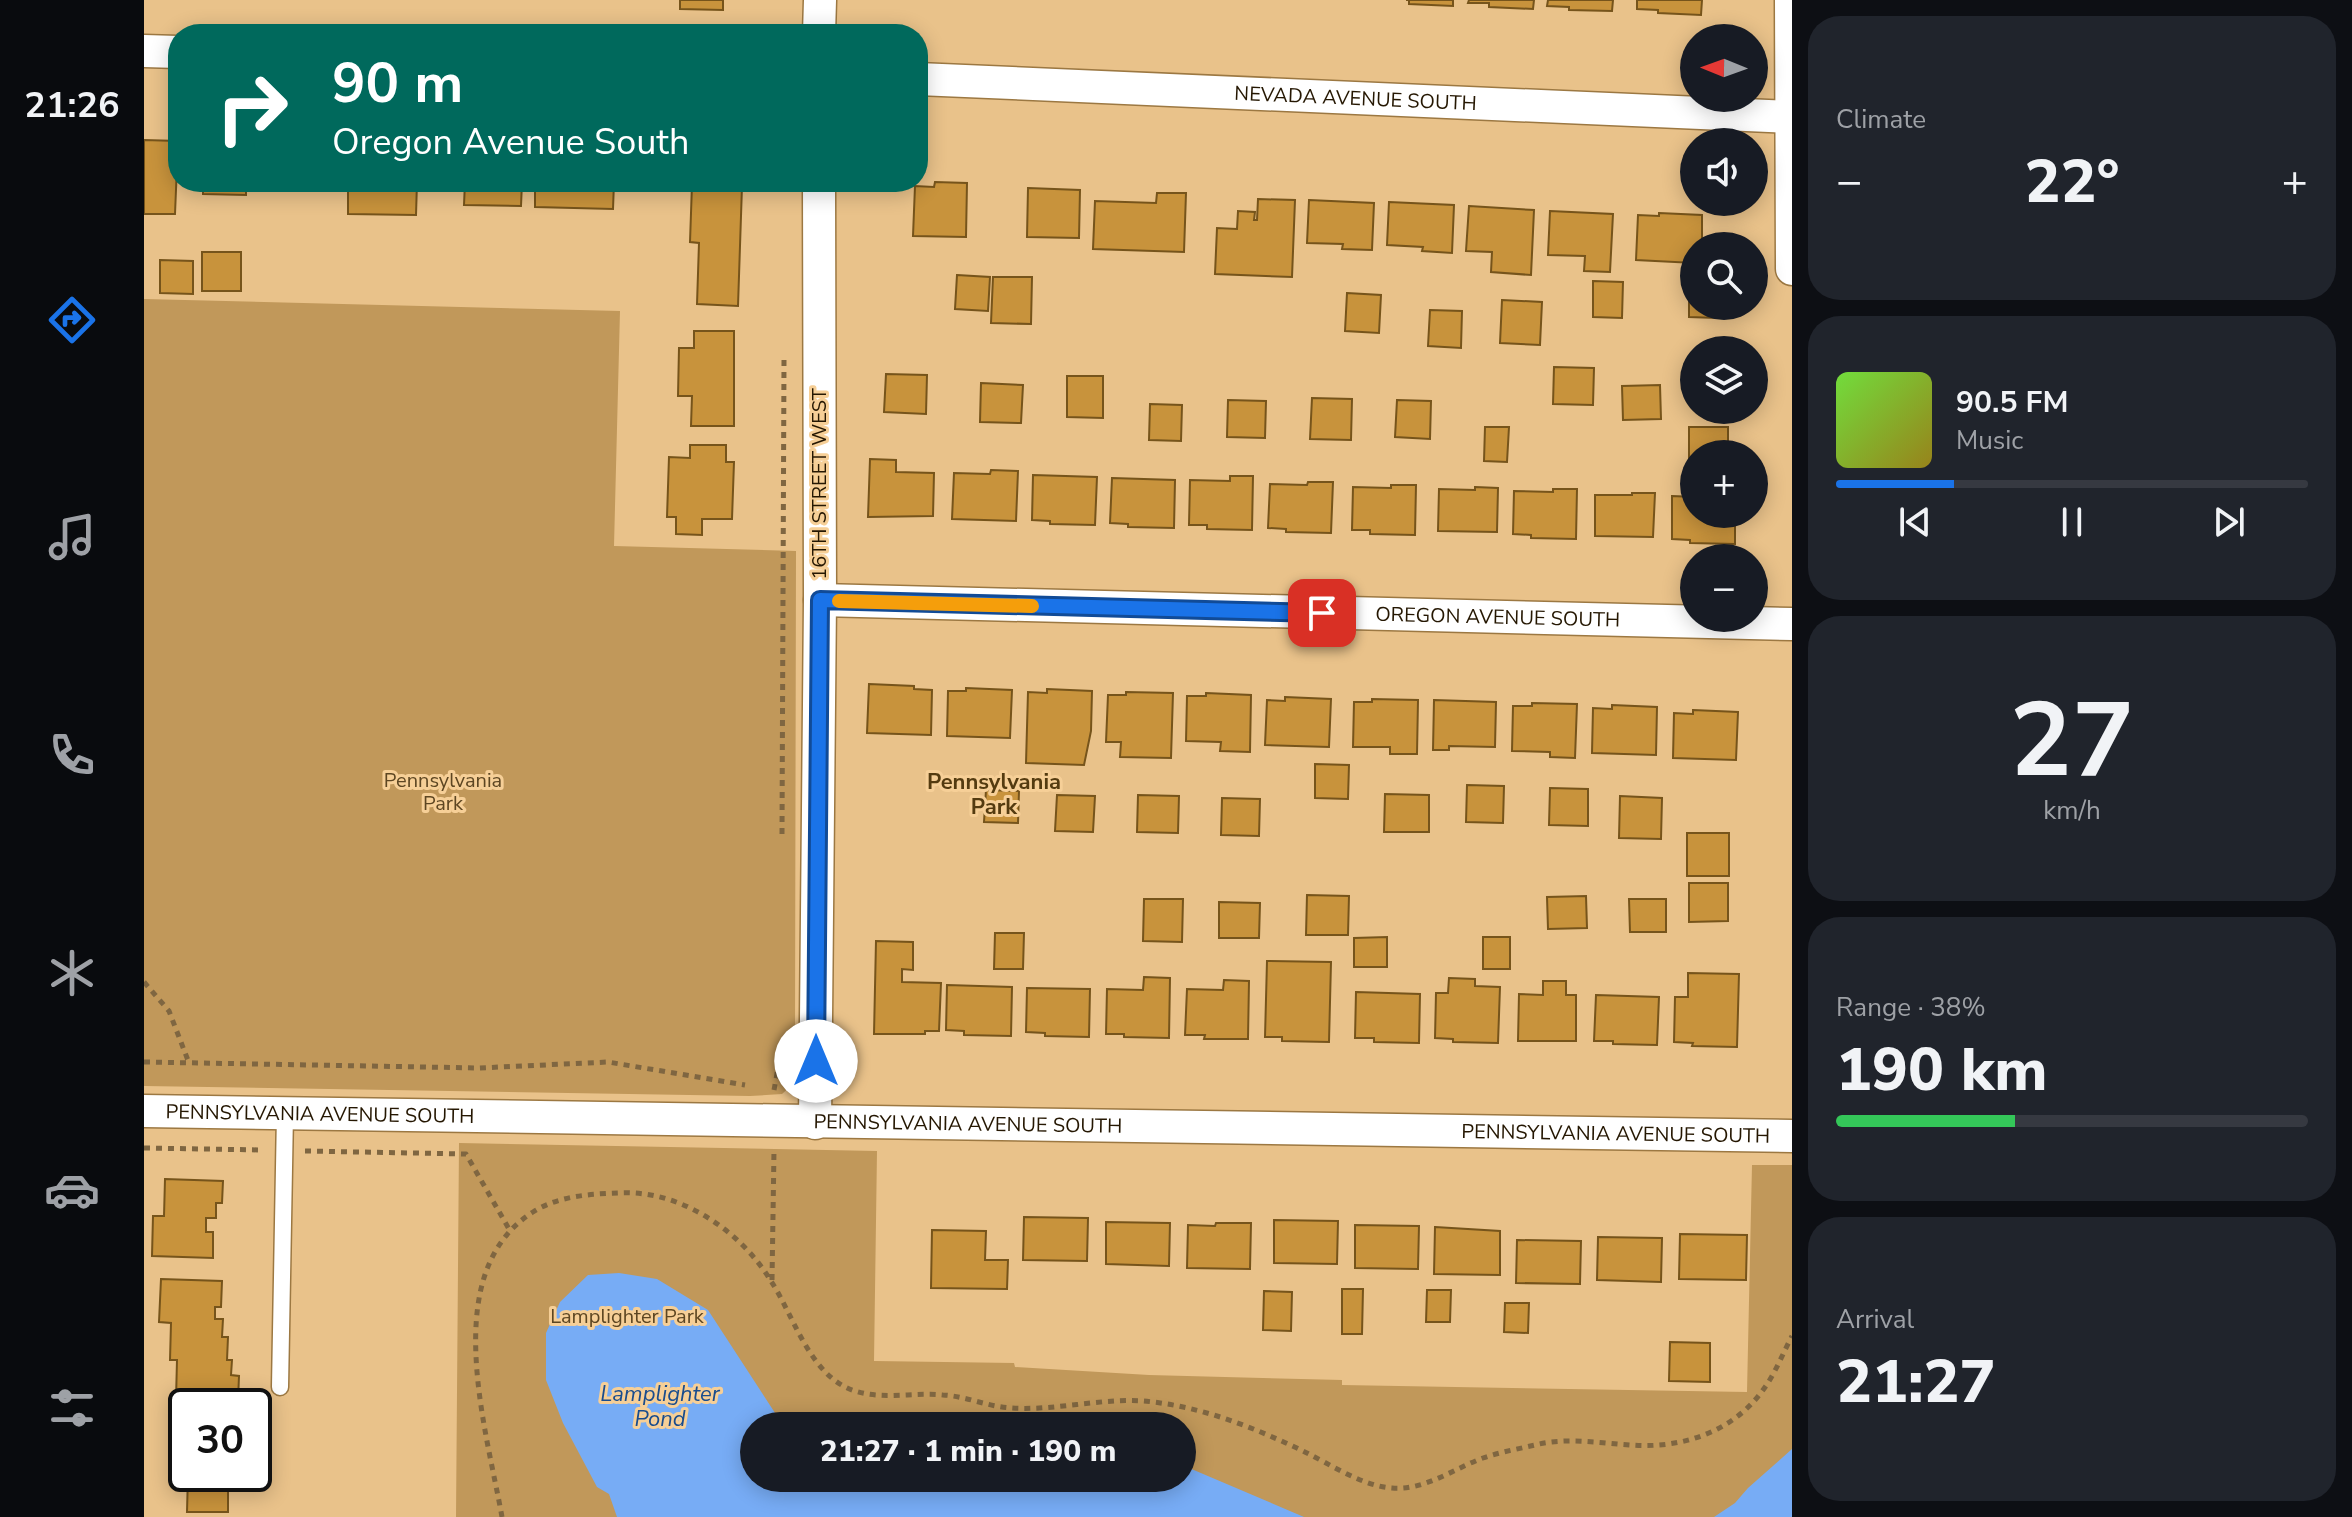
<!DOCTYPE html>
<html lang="en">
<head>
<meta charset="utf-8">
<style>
	:root { --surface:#171b24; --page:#20242c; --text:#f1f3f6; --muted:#9ea1a6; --line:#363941; --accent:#1a73e8 }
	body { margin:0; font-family:"Nunito Sans",sans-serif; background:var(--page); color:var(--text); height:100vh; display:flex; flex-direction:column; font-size:30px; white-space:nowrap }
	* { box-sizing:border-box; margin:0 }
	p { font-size:26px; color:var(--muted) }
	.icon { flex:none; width:44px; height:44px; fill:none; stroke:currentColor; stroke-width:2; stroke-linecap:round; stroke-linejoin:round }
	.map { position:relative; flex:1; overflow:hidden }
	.panel { display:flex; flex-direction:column; gap:16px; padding:16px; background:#0d0f14; width:560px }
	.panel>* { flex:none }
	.banner { position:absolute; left:24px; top:24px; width:760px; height:168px; border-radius:32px; box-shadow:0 4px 20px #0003; background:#00695c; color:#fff; overflow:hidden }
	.needle { width:52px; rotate:271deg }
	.fabs { position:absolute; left:1536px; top:24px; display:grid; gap:16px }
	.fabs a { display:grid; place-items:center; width:88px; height:88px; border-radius:50%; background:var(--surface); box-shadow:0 4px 20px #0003; font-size:40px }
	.speed { position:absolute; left:24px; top:1388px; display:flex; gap:16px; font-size:40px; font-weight:700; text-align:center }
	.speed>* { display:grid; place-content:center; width:104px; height:104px; border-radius:50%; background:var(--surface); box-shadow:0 4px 20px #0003; line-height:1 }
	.speed .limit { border:4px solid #111; border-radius:12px; background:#fff; color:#111 }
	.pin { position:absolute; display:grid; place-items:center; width:68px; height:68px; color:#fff; margin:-34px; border-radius:16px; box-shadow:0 4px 12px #0006 }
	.me { position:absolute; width:88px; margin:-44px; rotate:0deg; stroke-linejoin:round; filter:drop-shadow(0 0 6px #0008) }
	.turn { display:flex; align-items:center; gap:28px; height:168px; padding:0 32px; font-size:36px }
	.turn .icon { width:104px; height:104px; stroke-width:2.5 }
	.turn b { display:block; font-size:56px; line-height:68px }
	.big { font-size:60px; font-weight:800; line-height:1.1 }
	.panel .widget { flex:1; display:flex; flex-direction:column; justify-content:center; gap:12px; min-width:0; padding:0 28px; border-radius:32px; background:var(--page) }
	.panel .dial { align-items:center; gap:0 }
	.dial b { font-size:104px; line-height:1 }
	.song { display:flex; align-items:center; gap:24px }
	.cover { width:96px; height:96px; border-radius:12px; background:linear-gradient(135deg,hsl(100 70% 55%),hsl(50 70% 35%)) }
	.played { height:8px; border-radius:4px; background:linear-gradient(90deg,var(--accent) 25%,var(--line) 25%) }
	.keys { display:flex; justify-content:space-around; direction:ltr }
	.heat { display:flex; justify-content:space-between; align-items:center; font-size:44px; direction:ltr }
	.charge { height:12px; border-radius:6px; background:linear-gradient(90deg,#34c759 38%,var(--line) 0) }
	.trip { position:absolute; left:596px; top:1412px; width:456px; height:80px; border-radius:40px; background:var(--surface); box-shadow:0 4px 20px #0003; font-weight:800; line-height:80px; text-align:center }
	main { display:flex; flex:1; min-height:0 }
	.tabs { display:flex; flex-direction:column; width:144px; justify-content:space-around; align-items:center; background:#090b0e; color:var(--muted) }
	.tabs .icon { width:56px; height:56px }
	.tabs .on { color:var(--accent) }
	.tabs b { font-size:36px; color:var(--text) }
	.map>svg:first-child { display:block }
	.green { fill:#c1985a; fill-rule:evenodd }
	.water { fill:#77acf5 }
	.building { fill:#c8933c; stroke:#76541b; stroke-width:2 }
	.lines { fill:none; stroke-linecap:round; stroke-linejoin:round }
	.service-casing { stroke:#9c7842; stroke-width:19 }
	.minor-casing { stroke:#9c7842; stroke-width:35 }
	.path { stroke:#7f6641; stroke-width:5; stroke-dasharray:6 6; stroke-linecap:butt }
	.service { stroke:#fff; stroke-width:16 }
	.minor { stroke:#fff; stroke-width:32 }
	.route-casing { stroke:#114b97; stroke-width:20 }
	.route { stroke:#1a73e8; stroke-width:14 }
	.slow { stroke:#f59e0b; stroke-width:14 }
	.labels { text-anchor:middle; stroke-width:6; stroke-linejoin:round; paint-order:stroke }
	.street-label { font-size:20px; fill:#251702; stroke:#f6cf97 }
	.park-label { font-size:20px; fill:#5d4622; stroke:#f6cf97 }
	.neighbourhood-label { font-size:22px; font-weight:bold; fill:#543b10; stroke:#f6cf97 }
	.water-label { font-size:22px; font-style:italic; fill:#194c8d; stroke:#f6cf97 }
</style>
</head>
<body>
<main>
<nav class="tabs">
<b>21:26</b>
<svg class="icon on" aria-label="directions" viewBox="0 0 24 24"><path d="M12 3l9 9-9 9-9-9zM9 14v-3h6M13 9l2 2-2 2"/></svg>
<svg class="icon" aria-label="music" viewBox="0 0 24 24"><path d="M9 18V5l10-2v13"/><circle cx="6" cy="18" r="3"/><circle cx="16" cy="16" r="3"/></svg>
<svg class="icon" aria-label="phone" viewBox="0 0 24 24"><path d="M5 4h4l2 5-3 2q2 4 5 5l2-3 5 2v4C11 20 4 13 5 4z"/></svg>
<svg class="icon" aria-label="climate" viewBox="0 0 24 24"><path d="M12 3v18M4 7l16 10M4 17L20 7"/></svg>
<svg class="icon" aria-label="car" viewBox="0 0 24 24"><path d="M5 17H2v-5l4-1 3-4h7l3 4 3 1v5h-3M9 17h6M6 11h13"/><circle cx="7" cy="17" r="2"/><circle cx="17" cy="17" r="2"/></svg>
<svg class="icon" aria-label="filters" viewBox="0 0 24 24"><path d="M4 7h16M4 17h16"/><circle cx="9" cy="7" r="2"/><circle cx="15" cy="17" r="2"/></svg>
</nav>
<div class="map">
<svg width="1648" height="1517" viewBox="0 0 1648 1517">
	<rect width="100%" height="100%" fill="#e9c28a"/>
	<path class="green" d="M0,299L476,311L470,546L652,551L651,1032L649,1084L638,1094L606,1096L0,1086Z
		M315,1143L733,1151L730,1361L870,1363L871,1367L1005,1375L1198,1380V1385L1603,1392L1608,1165H1648V1517H312ZM610,1426H1038V1478H610Z"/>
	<path class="water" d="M475,1273L513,1279L564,1310L633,1416L643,1426H610V1478H1038V1465L1160,1517H473L465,1494L453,1487L419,1423L402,1380V1333L416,1302L444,1275Z
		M1648,1449V1517H1570L1591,1503L1604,1488Z"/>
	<path class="building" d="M536,0H579V10L536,9Z
		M1262,0H1309V6L1265,4V0Z
		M1325,0H1390L1389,9L1345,7V3H1324Z
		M1404,0H1469L1468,11L1425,10V7L1403,6Z
		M1493,0H1558L1557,15L1514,13V10L1493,9Z
		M0,140L34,141L31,214H0Z
		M59,182H102V195L59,194Z
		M204,182H273L272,215L204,214Z
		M321,182H378L377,206L320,205Z
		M391,182H470L469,209L391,207Z
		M791,182L823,183L822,237L769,236L771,186L790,187Z
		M548,184L598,186L594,306L553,304L555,243L546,242Z
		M884,188L936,190L935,238L883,237Z
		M1013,193H1042L1040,252L949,249L951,201L1012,203Z
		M1114,199L1151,200L1148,277L1071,274L1073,228L1093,229L1094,211L1111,212L1110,220H1113Z
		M1165,200L1230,203L1228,250L1198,249L1199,244L1163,243Z
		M1245,202L1310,205L1308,253L1278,251L1279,247L1243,245Z
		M1325,206L1390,210L1387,275L1347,272L1348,252L1322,251Z
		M1406,211L1469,214L1466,272L1440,271L1441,256L1404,255Z
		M1515,213L1558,215V246H1550V263L1492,260L1494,215L1515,216Z
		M58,252H97V291H58Z
		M16,260L49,261V294L16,293Z
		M813,275L846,277L844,311L811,309Z
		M849,277H888L887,324L847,323Z
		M1545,280H1550V306H1573V318L1545,317Z
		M1449,281L1479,282L1478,318L1449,317Z
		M1203,293L1237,295L1235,333L1201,331Z
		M1358,300L1398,302L1396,345L1356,343Z
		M1286,310L1318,311L1317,348L1284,346Z
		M550,331H590V426H547L548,396H534L535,348H550Z
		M1410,367L1450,368L1449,405L1409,404Z
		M742,374L783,375L782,414L740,412Z
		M923,376H959V418L923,417Z
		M837,383L879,385L877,423L836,422Z
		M1516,385L1517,419L1479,420L1478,386Z
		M1168,398L1208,399L1207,440L1166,439Z
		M1084,400L1122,401L1121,438L1083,437Z
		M1253,400L1287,401L1286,439L1251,437Z
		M1006,404L1038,405L1037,441L1005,440Z
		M1341,427H1365L1363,462L1340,461Z
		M1545,427H1584V454H1550V471H1545Z
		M546,445H582V462H590L588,519H558V535L532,534V517H523L525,457L546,458Z
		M726,459L752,460V472L790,473L789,516L724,517Z
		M847,470L874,471L872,521L808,519L810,473L846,474Z
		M889,475L953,477L951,525L906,524V521L888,520Z
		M1086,476H1109L1108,530L1063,529V525H1045L1046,480L1086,481Z
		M968,478L1031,480L1030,528L984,527V524L966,523Z
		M1164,482H1189L1187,533L1142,532V529L1124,528L1126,484L1163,485Z
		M1247,485H1272L1271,535L1226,534V530H1208L1209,487L1247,488Z
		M1331,487L1354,488L1353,532L1294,531L1295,489L1331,490Z
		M1409,489H1433L1432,539L1387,538V535L1369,534L1370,491L1409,492Z
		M1488,493H1511L1509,537L1451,536V495H1488Z
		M1528,496L1550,497V514H1591V544L1546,543V540L1528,539Z
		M725,684L770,686V689L788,690L787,735L723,733Z
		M822,688L868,690L866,738L803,736L804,691H822Z
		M903,689L948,691L947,731L940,765L882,763L884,692L903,693Z
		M982,692L1029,693L1027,758L976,757L977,742H962L964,695H982Z
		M1062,693L1107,695L1106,752L1076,751L1077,742L1042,741L1043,696H1062Z
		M1141,697L1187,699L1185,747L1121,745L1123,700L1141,701Z
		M1228,699L1274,700L1273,754H1246V747H1209L1210,702H1228Z
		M1290,700L1352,702L1351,747L1305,746V750H1289Z
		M1388,703L1433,704L1431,758L1406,757V752L1368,751L1369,706H1388Z
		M1468,705L1513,707L1512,755L1448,753L1449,708L1468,709Z
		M1549,710L1594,712L1592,760L1529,758L1530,713L1549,714Z
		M1171,764L1205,765L1204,799L1171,798Z
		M1323,785L1360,786L1359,823L1322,822Z
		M1406,788L1444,789V826L1405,825Z
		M842,790L875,791L874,823L840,822Z
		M1241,794L1285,795V832H1240Z
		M913,795L951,796L949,832L911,831Z
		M994,795L1035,796L1034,833L993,832Z
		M1476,796L1518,798L1517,839L1475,838Z
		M1078,798L1116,799L1115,836L1077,835Z
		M1543,833H1585V876H1543Z
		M1545,883H1584V921L1545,922Z
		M1163,895L1205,896L1204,935H1162Z
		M1442,896L1443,928L1404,929L1403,897Z
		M1000,899H1039L1038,942L999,941Z
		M1485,899H1522V932H1486Z
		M1075,902L1116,903L1115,938H1075Z
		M851,933H880L879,969H850Z
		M1243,937V967H1210V938Z
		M1339,937H1366V969H1339Z
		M732,941L769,942V970L758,969V982L797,983L795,1031H781V1034H730Z
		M1123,961L1187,962L1185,1042L1138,1041V1037H1121Z
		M1544,973L1595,974L1593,1047L1548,1046L1549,1043L1530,1042L1531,997H1544Z
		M1000,977L1026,978L1025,1038L980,1037V1034H962L963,989L999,990Z
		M1305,978L1331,979V986L1356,987L1354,1043L1309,1042V1039L1291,1038L1292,993H1304Z
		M1080,980L1105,981L1104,1039H1060L1061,1035H1041L1043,989L1079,990Z
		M1399,981H1422V995H1432V1041H1374L1375,994L1399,995Z
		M803,985L868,987L867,1036L820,1035V1031L802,1030Z
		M883,988L946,989L945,1037L901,1036V1033L882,1032Z
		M1212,992L1276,994L1275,1043L1230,1042V1038H1211Z
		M1452,995L1515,997L1513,1045L1469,1044V1041H1450Z
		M21,1179L79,1181L78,1203H72V1218H62V1232H69V1258L8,1256L9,1216H20Z
		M880,1217L944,1218L943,1261L879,1260Z
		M1130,1220L1194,1221L1193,1264L1130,1263Z
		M962,1222L1026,1223L1025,1266L962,1264Z
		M1072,1223H1107L1106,1269L1043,1268L1044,1225L1071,1226Z
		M1211,1225L1275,1226L1274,1269L1211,1268Z
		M1291,1227L1356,1231V1275L1290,1274Z
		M788,1230L842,1231L841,1260H864L863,1289L787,1288Z
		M1536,1234L1603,1235L1602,1280L1535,1279Z
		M1454,1237L1518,1238L1517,1282L1453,1280Z
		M1373,1240L1437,1241L1436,1284L1372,1283Z
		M17,1279L78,1281L77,1307H71V1319H79L78,1337H84L83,1360H88L87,1375L95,1376L94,1401L32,1399L33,1360H26L27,1323L15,1322Z
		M1198,1289H1219L1218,1334H1198Z
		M1283,1290H1307L1306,1322H1282Z
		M1120,1291L1148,1292L1147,1331L1119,1330Z
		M1361,1303H1385L1384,1333L1360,1332Z
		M1526,1342L1566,1343V1382L1525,1381Z
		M44,1474H105V1484H84V1512H43Z"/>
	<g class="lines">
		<defs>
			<path id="service" d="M136,1387L141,1113"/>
			<g id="minor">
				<path d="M1647,0L1648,269"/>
				<path d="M675,34L676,0"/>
				<path d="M0,51L34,52"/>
				<path id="s1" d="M774,79L1648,117"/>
				<path id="s2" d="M676,600L1648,624"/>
				<path id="s3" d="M0,1111L1648,1136"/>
				<path d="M671,1123L676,600L675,182"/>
			</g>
		</defs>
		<use href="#service" class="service-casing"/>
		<use href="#minor" class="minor-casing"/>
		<path class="path" d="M638,834L640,360
			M0,982L25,1011L45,1063
			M0,1062L335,1068L464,1062L601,1085
			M630,1090L637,1052
			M0,1148L119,1150
			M161,1151L322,1154L365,1229
			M628,1280L630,1150
			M358,1517C342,1427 294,1272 389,1212C414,1196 445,1194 474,1193C535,1189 596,1230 627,1281C650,1316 666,1377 711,1391C739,1400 770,1392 799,1395C822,1396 844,1407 868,1408C915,1411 962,1396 1009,1402C1061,1408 1111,1428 1159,1451C1186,1464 1218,1486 1248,1488C1280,1491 1311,1468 1339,1458C1356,1452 1374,1449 1391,1445C1422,1437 1455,1443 1487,1445C1537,1449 1589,1432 1619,1390C1631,1374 1639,1353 1648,1336"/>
		<use href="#service" class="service"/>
		<use href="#minor" class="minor"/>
	</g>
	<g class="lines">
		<defs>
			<path id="route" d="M672,1061L676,600L1178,613"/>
		</defs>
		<use href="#route" class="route-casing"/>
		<use href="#route" class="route"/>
		<path class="slow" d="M695,601L888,606"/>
	</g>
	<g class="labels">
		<g class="street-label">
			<text dy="7" stroke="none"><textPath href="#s1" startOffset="438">NEVADA AVENUE SOUTH</textPath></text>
			<text transform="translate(675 484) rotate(-90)" y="7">16TH STREET WEST</text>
			<text dy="7" stroke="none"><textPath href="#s2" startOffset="678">OREGON AVENUE SOUTH</textPath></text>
			<text dy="7" stroke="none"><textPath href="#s3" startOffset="176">PENNSYLVANIA AVENUE SOUTH</textPath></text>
			<text dy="7" stroke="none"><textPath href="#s3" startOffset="824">PENNSYLVANIA AVENUE SOUTH</textPath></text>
			<text dy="7" stroke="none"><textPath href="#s3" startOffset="1472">PENNSYLVANIA AVENUE SOUTH</textPath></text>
		</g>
		<g class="park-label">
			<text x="299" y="787">Pennsylvania<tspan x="299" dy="23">Park</tspan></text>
			<text x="483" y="1323">Lamplighter Park</text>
		</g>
		<g class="neighbourhood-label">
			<text x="850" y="789">Pennsylvania<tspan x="850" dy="25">Park</tspan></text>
		</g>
		<g class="water-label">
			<text x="516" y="1401">Lamplighter<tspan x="516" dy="25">Pond</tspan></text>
		</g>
	</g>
</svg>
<div class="fabs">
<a><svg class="needle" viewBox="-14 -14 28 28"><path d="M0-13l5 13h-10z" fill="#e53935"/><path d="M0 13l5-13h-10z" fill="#9ea1a6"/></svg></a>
<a><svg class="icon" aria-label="sound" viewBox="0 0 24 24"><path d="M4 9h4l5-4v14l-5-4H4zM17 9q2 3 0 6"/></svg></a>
<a><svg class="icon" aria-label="search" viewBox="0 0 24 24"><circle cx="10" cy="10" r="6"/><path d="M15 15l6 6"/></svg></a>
<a><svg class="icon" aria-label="layers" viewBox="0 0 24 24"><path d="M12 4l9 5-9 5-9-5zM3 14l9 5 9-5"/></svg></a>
<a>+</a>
<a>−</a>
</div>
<div class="speed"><div class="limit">30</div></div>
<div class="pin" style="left:1178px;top:613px;background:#d93025"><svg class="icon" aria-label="arrive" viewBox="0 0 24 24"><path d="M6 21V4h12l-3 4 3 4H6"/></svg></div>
<svg class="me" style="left:672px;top:1061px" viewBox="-20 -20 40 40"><circle r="19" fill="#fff"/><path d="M0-13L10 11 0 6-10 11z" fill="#1a73e8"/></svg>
<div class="trip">21:27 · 1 min · 190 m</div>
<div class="banner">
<div class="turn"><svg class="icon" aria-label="right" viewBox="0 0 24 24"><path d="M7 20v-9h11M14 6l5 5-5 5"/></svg><div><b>90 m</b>Oregon Avenue South</div></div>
</div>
</div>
<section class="panel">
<div class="widget"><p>Climate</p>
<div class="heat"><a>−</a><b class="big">22°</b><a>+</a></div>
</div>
<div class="widget">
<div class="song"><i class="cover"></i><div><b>90.5 FM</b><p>Music</p></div></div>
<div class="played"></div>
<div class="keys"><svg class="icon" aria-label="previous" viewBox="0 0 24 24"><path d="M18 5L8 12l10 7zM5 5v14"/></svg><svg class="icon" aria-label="pause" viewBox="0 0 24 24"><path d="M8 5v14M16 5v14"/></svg><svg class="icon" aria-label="next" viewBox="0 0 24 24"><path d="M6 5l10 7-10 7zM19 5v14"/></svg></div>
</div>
<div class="widget dial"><b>27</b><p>km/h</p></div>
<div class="widget"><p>Range · 38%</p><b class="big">190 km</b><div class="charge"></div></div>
<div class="widget"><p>Arrival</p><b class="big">21:27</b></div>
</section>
</main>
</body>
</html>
